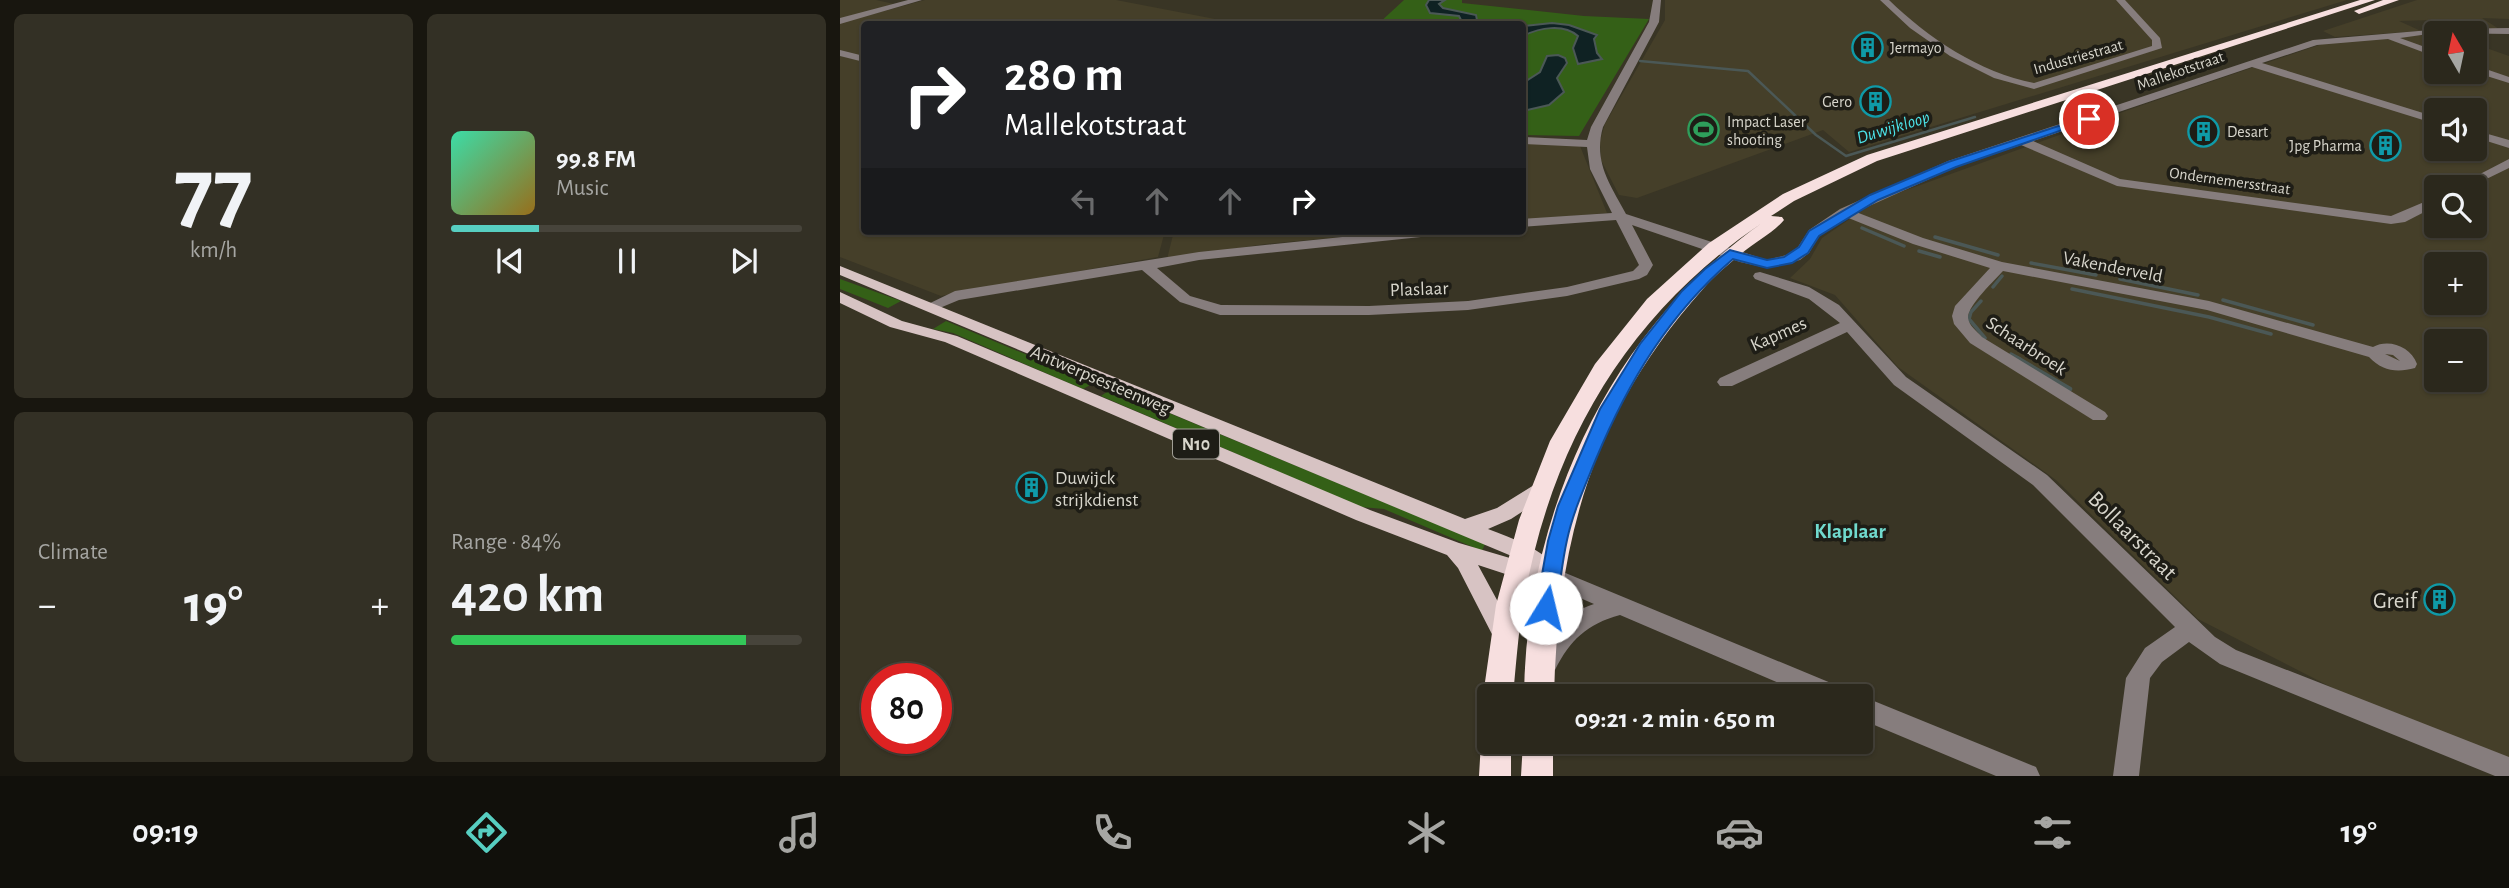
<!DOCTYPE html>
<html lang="en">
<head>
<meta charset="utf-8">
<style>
	:root { --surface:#2b281c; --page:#333025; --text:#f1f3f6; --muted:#a6a6a3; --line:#47443b; --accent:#57cec1 }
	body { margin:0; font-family:"Alegreya Sans",sans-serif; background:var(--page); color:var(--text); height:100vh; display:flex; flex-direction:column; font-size:26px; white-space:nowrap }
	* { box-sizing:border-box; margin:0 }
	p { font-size:23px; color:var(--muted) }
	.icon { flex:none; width:38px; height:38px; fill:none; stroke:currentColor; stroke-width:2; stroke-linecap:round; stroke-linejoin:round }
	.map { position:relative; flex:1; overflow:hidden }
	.drawer { display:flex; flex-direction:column; gap:14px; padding:14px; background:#18160f; width:840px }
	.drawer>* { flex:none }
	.banner { position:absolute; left:21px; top:21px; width:665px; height:214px; border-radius:7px; box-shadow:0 2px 5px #0004,0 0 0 2px var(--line); background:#202124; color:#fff; overflow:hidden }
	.needle { width:46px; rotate:351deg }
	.buttons { position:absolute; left:1584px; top:21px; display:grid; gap:14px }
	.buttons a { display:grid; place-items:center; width:63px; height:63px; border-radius:7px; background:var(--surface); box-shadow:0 2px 5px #0004,0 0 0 2px var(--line); font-size:35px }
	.speed { position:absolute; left:21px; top:663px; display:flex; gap:14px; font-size:35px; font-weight:700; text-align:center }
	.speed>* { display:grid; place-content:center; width:91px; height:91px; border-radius:50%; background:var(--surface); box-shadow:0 2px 5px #0004,0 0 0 2px var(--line); line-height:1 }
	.speed .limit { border:10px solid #d22; background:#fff; color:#111 }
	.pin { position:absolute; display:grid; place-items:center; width:60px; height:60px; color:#fff; margin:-30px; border:4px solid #fff; border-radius:50%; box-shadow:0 2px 7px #0007 }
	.me { position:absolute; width:77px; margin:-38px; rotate:9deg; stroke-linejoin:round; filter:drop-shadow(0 0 5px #0008) }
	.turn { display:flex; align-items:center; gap:24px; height:147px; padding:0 28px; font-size:32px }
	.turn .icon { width:91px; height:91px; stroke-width:2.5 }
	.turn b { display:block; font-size:49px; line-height:60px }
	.lanes { display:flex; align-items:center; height:66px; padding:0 28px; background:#0003; justify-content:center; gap:35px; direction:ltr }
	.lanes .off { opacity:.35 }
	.big { font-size:52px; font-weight:600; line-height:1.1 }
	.drawer .tile { flex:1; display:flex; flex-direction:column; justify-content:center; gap:10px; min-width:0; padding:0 24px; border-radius:10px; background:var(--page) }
	.drawer .dial { align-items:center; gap:0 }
	.dial b { font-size:91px; line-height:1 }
	.song { display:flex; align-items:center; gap:21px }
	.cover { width:84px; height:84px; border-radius:10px; background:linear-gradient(135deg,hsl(160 70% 55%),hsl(40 70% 35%)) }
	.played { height:7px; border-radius:4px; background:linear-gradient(90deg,var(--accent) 25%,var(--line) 25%) }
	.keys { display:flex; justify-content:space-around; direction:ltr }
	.heat { display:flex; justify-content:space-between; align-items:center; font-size:38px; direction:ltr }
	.charge { height:10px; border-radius:5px; background:linear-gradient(90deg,#34c759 84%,var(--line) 0) }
	.drawer .tiles { flex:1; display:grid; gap:14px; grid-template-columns:repeat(2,1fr) }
	.trip { position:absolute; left:637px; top:684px; width:396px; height:70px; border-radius:7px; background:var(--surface); box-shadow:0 2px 5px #0004,0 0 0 2px var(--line); font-weight:600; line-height:70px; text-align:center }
	.tab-bar { display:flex; height:112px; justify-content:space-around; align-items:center; background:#11100b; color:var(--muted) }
	.tab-bar .icon { width:49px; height:49px }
	.tab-bar .current { color:var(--accent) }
	.tab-bar b { font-size:32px; color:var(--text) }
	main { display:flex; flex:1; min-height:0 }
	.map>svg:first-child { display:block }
	.built { fill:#453f29; fill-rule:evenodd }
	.green { fill:#346017 }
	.water { fill:#0f2223; stroke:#4b5856; stroke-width:2 }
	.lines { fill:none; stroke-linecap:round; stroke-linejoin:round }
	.stream-far2 { stroke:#4b5856; stroke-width:2.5 }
	.stream-far1 { stroke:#4b5856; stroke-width:3.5 }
	.stream { stroke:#4b5856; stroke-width:4.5 }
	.minor { fill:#867d7d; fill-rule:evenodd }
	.major { fill:#d7c3c3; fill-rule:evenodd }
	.highway { fill:#f7dfdf; fill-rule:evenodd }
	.route { fill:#1a73e8; stroke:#114b97; stroke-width:2 }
	.labels { text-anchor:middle; stroke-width:7; stroke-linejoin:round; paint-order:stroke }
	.far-poi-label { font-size:16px; fill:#d8d6cc; stroke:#1e1d16; text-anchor:start }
	.far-street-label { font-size:16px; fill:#d8d6cc; stroke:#1e1d16 }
	.far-water-label { font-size:18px; font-style:italic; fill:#4ce2e8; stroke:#1e1d16 }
	.shield { fill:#1e1d16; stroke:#a09e95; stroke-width:2 }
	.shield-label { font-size:18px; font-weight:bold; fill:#d8d6cc }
	.street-label { font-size:19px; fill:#d8d6cc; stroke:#1e1d16 }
	.poi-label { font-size:19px; fill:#d8d6cc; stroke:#1e1d16; text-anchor:start }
	.neighbourhood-label { font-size:21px; font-weight:bold; fill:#70dace; stroke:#1e1d16 }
	.near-street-label { font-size:23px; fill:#d8d6cc; stroke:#1e1d16 }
	.near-poi-label { font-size:23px; fill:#d8d6cc; stroke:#1e1d16; text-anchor:end }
</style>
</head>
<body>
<main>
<section class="drawer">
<div class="tiles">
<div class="tile dial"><b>77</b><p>km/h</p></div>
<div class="tile">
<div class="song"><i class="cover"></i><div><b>99.8 FM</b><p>Music</p></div></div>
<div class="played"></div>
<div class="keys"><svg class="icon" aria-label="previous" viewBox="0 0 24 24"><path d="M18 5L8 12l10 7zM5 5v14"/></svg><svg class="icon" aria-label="pause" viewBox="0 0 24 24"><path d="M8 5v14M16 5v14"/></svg><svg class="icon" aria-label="next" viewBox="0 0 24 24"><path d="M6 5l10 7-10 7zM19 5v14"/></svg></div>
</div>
<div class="tile"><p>Climate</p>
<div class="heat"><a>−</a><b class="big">19°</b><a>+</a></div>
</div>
<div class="tile"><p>Range · 84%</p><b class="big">420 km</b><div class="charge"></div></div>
</div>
</section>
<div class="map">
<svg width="1669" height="776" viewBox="0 0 1669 776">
	<rect width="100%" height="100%" fill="#393525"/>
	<path class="built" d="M0,0H36L54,4L0,19Z
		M85,0H276L401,24H24V231H325L318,257L101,296L0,257V23Z
		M825,0H1507L1009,152L983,130L797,198L779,195L761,160L760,141L765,124L825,20Z
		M1577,0H1669V19L1642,18L1659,29H1648L1625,19L1559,21L1581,31L1495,37L1483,31Z
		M1596,34V72H1634L1635,44L1669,56V762L1522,703L1358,619L1216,480L1058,367L995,295L950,278L970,259L982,238L1036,201L1294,108L1488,42ZM1596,110H1634V149H1596ZM1596,187H1634V226H1596ZM1596,264H1634V303H1596ZM1596,341H1634V380H1596Z
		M682,142L740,146L767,213L683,220Z
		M334,231H567L425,244L327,259Z"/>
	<path class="green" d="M564,0H622V3L744,16L809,19L739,136L683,135L682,24H538Z
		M0,279L61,301L48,308L0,289Z
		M106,321L254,383L243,389L113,333L93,329Z
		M271,389L645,544L642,551L544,509L521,507L261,396Z"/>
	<path class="water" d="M589,0H605L599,4L603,8L636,15L637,20L626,24H586L621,20L619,16L590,13L586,5Z
		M712,23L729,25L757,35L754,39L757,53L762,59L738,64L733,48L738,36C723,23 699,28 683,36V26Z
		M718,55L725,58L727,63L717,78L724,92L709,105L683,111V83L700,72L707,56Z"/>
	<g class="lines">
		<path class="stream-far2" d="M800,61L908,71L976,135L1006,156L1135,117"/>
		<path class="stream-far1" d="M1022,228L1064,246
			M1095,237L1158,255
			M1079,251L1100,257
			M1191,263L1256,275
			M1280,279L1358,295
			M1153,287L1162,276
			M1232,289L1369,317L1431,334
			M1383,300L1473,325
			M1141,301L1131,312L1129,319L1145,338
			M1171,354L1180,359"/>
		<path class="stream" d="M1177,358L1230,389"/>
		<path class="minor" d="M68,0H82L0,24V18Z
			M813,0H821L819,22L763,127C753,162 770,184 786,214L927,260L950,254L958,247L969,230L1000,209L1108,161L1473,40L1602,29L1669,28V34L1596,33L1560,38L1596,51V57L1548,39L1477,45L1422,63L1596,117V124L1412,67L1193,141L1280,179L1551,216L1596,197V206L1565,222L1551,224L1277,186L1181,145L1116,167L1016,212L1083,238L1162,262L1369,301L1533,347C1549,338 1571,347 1577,364L1575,368C1557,373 1542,371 1529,357L1367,310L1163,271C1155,280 1127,306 1128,318C1129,326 1137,331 1142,337L1265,412L1268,416L1265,420H1253L1130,343L1114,324L1112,316L1115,306L1150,268L1073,244L1006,217L979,236L969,253L960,260L927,268L900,262L792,225L813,265L807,275L799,279L727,296L628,310L529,315H380L340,302L302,270L119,300L90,312L82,307L115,291L359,252L560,231H607L600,235L359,260L317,268L350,296L381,305L529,306L628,301L727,287L793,271L799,265L776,220L682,227V219L772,213L750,169L747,147L682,144V137L747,140L751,127L809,22ZM1545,354L1553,355L1560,361Z
			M1040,0H1049C1087,37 1140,73 1194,83L1312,46V40L1276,0H1285L1320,38L1322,48L1194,89L1154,78L1110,56L1070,28Z
			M0,50L24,56V62L0,56Z
			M1634,65L1669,77V83L1634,72Z
			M1634,130L1669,140V148L1634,137Z
			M1669,159V168L1630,187H1615Z
			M920,272L969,287L999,305L1066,377L1207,475L1375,637L1396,650L1669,757V776H1655L1380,664L1349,642L1322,662L1310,678L1299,776H1273L1286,678L1305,648L1335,627L1193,485L1054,385L1007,332L892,386H880L877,382L880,378L1000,323L969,299L915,279L913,276L915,273Z
			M711,567L1003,688L1006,696H969L780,615C747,624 730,640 715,670L707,673L699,670L695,663C709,635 723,614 754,604L703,582L700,576L703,570Z
			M1018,696H1020L1029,699L1196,767L1200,776H1156L1020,719Z"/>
		<path class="major" d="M0,266L625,519L657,508L694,485H708L711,490L708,495L671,519L648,529C674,539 708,550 722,576L719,582L711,585L696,576L687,581L638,565L676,635L672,642L664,645L656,642L618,568L607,555L516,520L105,342L50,327L0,303V292L62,321L117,336L530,510L619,543L680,561L674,557L0,275Z"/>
		<path class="highway" d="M1520,0H1535L1037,161L954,201L931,216L942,217L944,220C933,233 915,242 902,253C889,264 874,276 863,289C754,411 718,536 714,696H684C686,512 770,330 922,223C787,314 710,445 683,606C678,635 676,666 673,696H649L648,705L643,696L656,605L679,520L710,441L755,364L807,299L869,243L943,194L1027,155Z
			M1543,0H1559L1519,14L1514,11Z
			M649,730V742H671V776H639L641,742L645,732Z
			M683,742H713V776H681Z"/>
	</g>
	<path class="route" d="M1246,117L1254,119L1116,167L1038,200L979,236L968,253L952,263L927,268L893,259C829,314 788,382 756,459C745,486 733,512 727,540C722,562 720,586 716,608L713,614L706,617L699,614L696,608L708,541L718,506L760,409L800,344L842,291L865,269L890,250L927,260L944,257L959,247L969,231L1030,195L1108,162Z"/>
	<defs>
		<symbol id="building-ring" viewBox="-11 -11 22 22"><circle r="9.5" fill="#1e1d16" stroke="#0f9aa8" stroke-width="1.5"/><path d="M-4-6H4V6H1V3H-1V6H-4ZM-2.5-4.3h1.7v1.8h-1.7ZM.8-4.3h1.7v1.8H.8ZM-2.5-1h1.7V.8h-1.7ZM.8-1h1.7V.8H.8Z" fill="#0f9aa8"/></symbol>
		<symbol id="stadium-ring" viewBox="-11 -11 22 22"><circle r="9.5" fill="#1e1d16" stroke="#2e9e5b" stroke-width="1.5"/><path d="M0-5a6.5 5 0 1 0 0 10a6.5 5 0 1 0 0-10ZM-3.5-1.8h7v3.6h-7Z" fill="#2e9e5b"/></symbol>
	</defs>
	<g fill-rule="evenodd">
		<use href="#building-ring" x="1010" y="30" width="35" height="35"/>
		<use href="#building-ring" x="1018" y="84" width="35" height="35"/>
		<use href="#stadium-ring" x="846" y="112" width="35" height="35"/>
		<use href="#building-ring" x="1346" y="114" width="35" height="35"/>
		<use href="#building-ring" x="1528" y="128" width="35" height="35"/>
		<use href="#building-ring" x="174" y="470" width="35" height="35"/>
		<use href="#building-ring" x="1582" y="582" width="35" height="35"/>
	</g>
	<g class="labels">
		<g class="far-poi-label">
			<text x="1050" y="53">Jermayo</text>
			<text x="1012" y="107" text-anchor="end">Gero</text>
			<text x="887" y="127">Impact Laser<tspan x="887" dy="18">shooting</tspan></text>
			<text x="1387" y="137">Desart</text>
			<text x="1522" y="151" text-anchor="end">Jpg Pharma</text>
		</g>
		<g class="far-street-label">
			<text transform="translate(1238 56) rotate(-16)" y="6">Industriestraat</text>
			<text transform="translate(1340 70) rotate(-19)" y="6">Mallekotstraat</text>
			<text transform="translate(1390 180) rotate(8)" y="6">Ondernemersstraat</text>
		</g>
		<g class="far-water-label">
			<text transform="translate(1053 127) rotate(-17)" y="6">Duwijkloop</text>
		</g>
		<rect class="shield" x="333" y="429.5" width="46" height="29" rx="5"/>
		<g class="shield-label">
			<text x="356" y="450">N10</text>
		</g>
		<g class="street-label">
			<text transform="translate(1273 266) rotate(11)" y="7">Vakenderveld</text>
			<text transform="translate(579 288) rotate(-2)" y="7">Plaslaar</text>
			<text transform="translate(938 333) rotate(-24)" y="7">Kapmes</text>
			<text transform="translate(1187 345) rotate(33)" y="7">Schaarbroek</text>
			<text transform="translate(261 379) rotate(23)" y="7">Antwerpsesteenweg</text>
		</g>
		<g class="poi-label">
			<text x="215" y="484">Duwijck<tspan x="215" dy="22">strijkdienst</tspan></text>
		</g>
		<g class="neighbourhood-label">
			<text x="1010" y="538">Klaplaar</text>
		</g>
		<g class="near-street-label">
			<text transform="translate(1293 535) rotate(45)" y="8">Bollaarstraat</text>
		</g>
		<g class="near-poi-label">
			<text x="1577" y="608">Greif</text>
		</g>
	</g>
</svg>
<div class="buttons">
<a><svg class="needle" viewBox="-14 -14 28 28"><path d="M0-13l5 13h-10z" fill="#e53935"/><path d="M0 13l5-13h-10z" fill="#a6a6a3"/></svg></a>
<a><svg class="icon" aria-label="sound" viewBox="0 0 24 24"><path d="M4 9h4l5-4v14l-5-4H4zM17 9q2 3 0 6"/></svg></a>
<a><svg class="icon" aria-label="search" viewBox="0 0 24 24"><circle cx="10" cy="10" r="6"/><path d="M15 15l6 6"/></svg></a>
<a>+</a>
<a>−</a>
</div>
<div class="speed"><div class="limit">80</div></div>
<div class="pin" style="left:1249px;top:119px;background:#d93025"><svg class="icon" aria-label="arrive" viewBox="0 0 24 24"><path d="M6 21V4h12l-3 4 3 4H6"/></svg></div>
<svg class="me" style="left:706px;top:608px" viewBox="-20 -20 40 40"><circle r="19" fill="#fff"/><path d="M0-13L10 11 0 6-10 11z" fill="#1a73e8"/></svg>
<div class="trip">09:21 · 2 min · 650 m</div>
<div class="banner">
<div class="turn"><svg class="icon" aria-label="right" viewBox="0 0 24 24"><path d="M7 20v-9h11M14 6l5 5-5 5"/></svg><div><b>280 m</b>Mallekotstraat</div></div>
<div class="lanes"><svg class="icon off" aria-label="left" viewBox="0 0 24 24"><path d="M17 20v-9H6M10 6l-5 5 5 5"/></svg><svg class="icon off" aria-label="ahead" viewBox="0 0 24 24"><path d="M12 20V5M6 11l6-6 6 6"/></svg><svg class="icon off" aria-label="ahead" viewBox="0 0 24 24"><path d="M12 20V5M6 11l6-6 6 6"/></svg><svg class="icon" aria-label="right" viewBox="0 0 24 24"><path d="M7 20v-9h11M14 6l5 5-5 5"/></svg></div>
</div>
</div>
</main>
<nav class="tab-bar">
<b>09:19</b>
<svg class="icon current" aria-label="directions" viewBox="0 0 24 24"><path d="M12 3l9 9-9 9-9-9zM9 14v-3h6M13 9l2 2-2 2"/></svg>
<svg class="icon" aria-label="music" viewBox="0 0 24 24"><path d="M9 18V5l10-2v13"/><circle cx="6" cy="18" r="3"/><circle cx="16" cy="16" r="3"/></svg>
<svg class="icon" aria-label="phone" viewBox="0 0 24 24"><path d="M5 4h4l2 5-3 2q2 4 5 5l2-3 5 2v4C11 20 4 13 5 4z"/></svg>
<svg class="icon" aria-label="climate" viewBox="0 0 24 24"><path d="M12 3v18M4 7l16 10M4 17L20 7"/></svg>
<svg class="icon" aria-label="car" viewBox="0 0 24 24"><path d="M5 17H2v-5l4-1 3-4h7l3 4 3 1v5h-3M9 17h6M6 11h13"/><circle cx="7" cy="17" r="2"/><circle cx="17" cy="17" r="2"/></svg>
<svg class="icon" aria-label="filters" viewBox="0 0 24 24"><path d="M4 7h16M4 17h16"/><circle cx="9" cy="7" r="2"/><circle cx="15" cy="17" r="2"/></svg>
<b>19°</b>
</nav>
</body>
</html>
